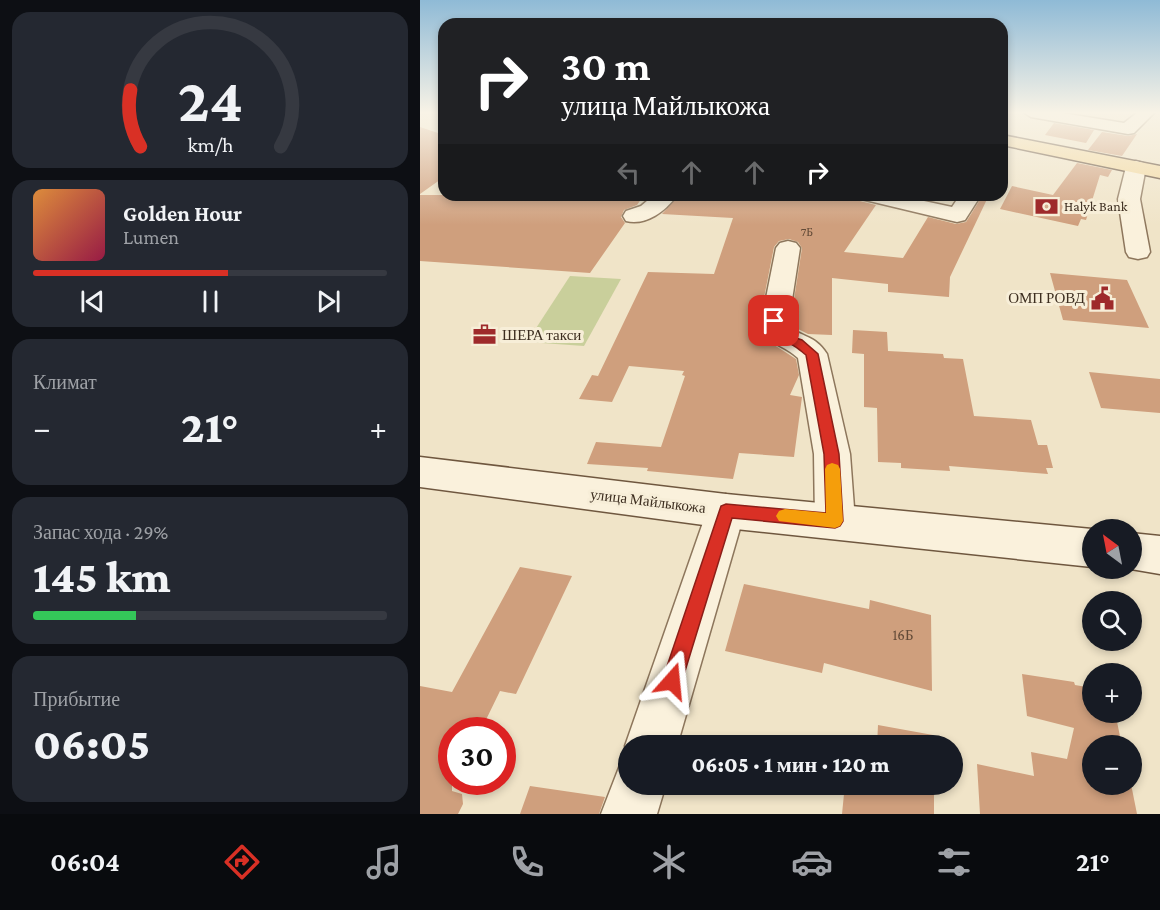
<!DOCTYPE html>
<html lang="ru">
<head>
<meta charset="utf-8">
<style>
	:root { --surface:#171b24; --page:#242831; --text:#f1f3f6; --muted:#9ea1a6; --line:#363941; --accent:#d93025 }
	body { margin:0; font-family:"Crimson Pro",serif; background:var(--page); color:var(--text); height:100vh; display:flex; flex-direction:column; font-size:22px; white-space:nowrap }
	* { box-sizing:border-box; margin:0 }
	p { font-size:20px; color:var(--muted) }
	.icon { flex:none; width:33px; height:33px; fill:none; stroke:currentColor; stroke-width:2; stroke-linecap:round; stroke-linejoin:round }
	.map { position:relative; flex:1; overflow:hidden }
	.details { display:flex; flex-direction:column; gap:12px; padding:12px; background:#0d0f14; width:420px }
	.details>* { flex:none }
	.guide { position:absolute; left:18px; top:18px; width:570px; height:183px; border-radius:18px; box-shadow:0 3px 9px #0003; background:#202124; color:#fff; overflow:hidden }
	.needle { width:39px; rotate:328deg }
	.tools { position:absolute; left:662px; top:519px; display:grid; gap:12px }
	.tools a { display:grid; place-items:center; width:60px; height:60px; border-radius:50%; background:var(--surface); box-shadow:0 3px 9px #0003; font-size:30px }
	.speed { position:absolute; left:18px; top:717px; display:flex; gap:12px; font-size:30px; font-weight:700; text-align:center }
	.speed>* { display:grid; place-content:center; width:78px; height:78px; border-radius:50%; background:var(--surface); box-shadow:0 3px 9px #0003; line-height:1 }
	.speed .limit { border:9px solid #d22; background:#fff; color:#111 }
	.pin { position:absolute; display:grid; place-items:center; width:51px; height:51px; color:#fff; margin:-26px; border-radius:12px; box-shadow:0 3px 9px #0006 }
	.me { position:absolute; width:66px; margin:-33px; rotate:18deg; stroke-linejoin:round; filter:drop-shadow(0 0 4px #0008) }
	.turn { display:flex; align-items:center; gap:21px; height:126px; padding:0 24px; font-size:27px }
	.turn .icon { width:78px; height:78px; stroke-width:2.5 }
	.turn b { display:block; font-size:42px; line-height:51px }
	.lanes { display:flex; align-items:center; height:57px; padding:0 24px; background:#0003; justify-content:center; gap:30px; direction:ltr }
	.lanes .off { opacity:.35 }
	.big { font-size:45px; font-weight:800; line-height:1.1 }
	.details .card { flex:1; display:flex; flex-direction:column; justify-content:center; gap:9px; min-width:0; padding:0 21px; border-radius:18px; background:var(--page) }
	.details .dial { align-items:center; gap:0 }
	.dial svg { height:156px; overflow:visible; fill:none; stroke:var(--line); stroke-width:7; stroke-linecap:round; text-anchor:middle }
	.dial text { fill:var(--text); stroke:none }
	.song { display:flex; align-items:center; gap:18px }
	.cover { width:72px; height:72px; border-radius:9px; background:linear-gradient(135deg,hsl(30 70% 55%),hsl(340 70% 35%)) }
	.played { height:6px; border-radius:3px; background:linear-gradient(90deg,var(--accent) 55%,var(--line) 55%) }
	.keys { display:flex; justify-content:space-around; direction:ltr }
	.heat { display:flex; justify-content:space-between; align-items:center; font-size:33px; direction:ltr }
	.charge { height:9px; border-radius:4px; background:linear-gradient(90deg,#34c759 29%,var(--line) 0) }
	.trip { position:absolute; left:198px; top:735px; width:345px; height:60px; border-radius:30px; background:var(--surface); box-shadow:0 3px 9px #0003; font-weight:800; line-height:60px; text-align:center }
	.dock { display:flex; height:96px; justify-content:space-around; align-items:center; background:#090b0e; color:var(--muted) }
	.dock .icon { width:42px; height:42px }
	.dock .on { color:var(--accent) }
	.dock b { font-size:27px; color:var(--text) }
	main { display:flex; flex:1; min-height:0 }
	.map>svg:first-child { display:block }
	.green { fill:#c9cf9b }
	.building { fill:#cf9f7d }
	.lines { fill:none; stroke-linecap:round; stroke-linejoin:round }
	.street-casing { stroke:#8d765c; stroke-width:3 }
	.secondary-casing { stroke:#6f573f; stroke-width:3 }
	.primary-casing { stroke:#5b4430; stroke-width:3 }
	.street { fill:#faf1dc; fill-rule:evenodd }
	.secondary { fill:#faf1dc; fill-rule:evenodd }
	.primary { fill:#f3d9a0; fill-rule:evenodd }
	.route { fill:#d93025; stroke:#8d1f18; stroke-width:1.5 }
	.slow { fill:#f59e0b }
	.labels { text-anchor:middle; stroke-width:6; stroke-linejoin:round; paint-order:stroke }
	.number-label { font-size:12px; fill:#624a37 }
	.far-poi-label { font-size:14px; fill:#3d2e20; stroke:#f7eed8; text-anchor:start }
	.poi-label { font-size:15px; fill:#3d2e20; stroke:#f7eed8; text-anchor:end }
	.street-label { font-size:15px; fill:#3d2e20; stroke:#f7eed8 }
	.near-number-label { font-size:15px; fill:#624a37 }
</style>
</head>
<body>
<main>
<section class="details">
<div class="card dial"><svg viewBox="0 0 100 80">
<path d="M14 69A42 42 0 1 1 86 69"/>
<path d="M14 69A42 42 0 0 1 9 40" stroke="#d93025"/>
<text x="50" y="56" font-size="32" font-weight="700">24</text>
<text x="50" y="72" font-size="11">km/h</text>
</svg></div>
<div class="card">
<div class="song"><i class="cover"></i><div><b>Golden Hour</b><p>Lumen</p></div></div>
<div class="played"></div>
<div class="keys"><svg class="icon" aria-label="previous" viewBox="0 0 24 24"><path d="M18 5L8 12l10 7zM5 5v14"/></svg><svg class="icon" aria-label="pause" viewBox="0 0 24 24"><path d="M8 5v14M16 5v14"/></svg><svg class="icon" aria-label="next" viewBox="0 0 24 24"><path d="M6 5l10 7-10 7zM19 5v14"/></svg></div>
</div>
<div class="card"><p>Климат</p>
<div class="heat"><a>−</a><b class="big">21°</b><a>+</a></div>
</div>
<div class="card"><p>Запас хода · 29%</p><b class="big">145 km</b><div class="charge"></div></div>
<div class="card"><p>Прибытие</p><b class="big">06:05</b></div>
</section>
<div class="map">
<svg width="740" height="814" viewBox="0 0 740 814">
	<rect width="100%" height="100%" fill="#f0e4c8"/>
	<path class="green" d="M150,276L201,279L164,346L107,342Z"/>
	<path class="building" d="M634,123L674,130L666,143L625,135Z
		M0,127L24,135V177L0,194Z
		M682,132L708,136L717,134L702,156L668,150Z
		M657,163L692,170L688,177L680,175L666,220L661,219L658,226L580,209L592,186L633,195Z
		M0,195H224L217,205L204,210L201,217L205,223L170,273L0,261Z
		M259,195L436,197L440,201L456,205L424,252L483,258L508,217L536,224L546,222L563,195H569L530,277L529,297L468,292V284L412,278V335L388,334L370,325L382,248L378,242L369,239L359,241L354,247L338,328L348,341L376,359L379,375L370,395L382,397L374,457L319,453L313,479L227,471L228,468L167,464L176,442L241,447L265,376L262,375L264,371L209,366L192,402L159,399L172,375L178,376L228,272L294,274L313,218L242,214Z
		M630,273L707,280L729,328L643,320Z
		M433,330L467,332L468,351L523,354L524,358L543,359L554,416L611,420L618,445H627L633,468H626L628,474L529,466L530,471L481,468V463L458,462L457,408L444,407V354L432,353Z
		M669,372L740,379V413L681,408Z
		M100,567L152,576L96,694L80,691L61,730H32V791L42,794L43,804L38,814H0V686L32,692Z
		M324,584L449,609L450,600L511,615L512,691L404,663L402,673L305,651Z
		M602,674L654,682L655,685L672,688V712H695L702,746H672V784H711L717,814H560L557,764L614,776L611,752L647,759L654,728L607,716Z
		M458,725L513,735V746H457Z
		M425,784H514V814H422Z
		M110,786L185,797L179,814H100Z"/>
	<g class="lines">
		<defs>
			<path id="street" d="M603,112H636L704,123L718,112H735L714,133L708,134L611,117Z
				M716,161L723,163L726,167L720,199L730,252L727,257L718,259L709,257L706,252L698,199L706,167L709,163Z
				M234,195H257C246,211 226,226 206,221L203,216L206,211L221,206Z
				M438,195H476L532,207L540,195H561L545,220L537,222L441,199Z
				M368,241L376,243L380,248L368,326C382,338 394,334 407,354L430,454L435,521L429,533L415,538L401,533L395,521L394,454L378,358C363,344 352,347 340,328L356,248L360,243Z
				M306,494L320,499L325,511L257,746H208V755L205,746L287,511L292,499Z
				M208,761V784H246L237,814H181L200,765Z"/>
			<path id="secondary" d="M0,457L306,494L672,529V567L306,528L0,487Z
				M711,533L740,536V574L705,568H711Z"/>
			<path id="primary" d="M582,135L740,166V178L582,145Z"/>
		</defs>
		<use href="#street" class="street-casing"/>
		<use href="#secondary" class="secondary-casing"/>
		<use href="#primary" class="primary-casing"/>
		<use href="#street" class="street"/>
		<use href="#secondary" class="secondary"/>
		<use href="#primary" class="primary"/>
	</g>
	<linearGradient id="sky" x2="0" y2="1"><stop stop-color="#8fbad6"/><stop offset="0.5" stop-color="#f8f3e6"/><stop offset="1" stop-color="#f8f3e6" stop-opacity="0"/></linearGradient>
	<rect width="740" height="225" fill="url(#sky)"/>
	<path class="route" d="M354,317L360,321L363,331L370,336L382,340L398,354L419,454L423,521L420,526L415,528L312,518L262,681L259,689L252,692L245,689L242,681L301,506L306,504L406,513L404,454L386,355C382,352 378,348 374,346C362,338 350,339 348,321Z"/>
	<path class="slow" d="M412,463L418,465L420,469L423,521L420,526L415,528L359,521L356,516L359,511L365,509L406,513L405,469L407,465Z"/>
	<defs>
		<symbol id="bank-bare" viewBox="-9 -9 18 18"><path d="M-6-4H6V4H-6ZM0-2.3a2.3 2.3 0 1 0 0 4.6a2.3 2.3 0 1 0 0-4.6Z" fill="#9e2a2b" stroke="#f7eed8" stroke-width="2.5" paint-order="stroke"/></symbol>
		<symbol id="civic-bare" viewBox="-9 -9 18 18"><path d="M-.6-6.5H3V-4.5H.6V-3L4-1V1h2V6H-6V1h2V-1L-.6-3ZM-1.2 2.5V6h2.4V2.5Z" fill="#9e2a2b" stroke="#f7eed8" stroke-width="2.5" paint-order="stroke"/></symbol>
		<symbol id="office-bare" viewBox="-9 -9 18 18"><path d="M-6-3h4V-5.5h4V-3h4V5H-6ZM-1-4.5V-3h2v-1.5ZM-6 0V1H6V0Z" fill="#9e2a2b" stroke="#f7eed8" stroke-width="2.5" paint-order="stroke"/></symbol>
	</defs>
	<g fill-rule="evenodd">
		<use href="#bank-bare" x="610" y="190" width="33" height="33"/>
		<use href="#civic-bare" x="666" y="282" width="33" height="33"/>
		<use href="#office-bare" x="48" y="318" width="33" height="33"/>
	</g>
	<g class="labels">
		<g class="number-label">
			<text x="387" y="236">7Б</text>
		</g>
		<g class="far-poi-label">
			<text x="644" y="211">Halyk Bank</text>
		</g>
		<g class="poi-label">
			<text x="665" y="303">ОМП РОВД</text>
			<text x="82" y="340" text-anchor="start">ШЕРА такси</text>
		</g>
		<g class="street-label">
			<text transform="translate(228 501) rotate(7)" y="5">улица Майлыкожа</text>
		</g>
		<g class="near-number-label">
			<text x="483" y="640">16Б</text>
		</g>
	</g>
</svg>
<div class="tools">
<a><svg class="needle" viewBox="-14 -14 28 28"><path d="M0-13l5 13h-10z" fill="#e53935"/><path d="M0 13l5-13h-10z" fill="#9ea1a6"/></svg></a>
<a><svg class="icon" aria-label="search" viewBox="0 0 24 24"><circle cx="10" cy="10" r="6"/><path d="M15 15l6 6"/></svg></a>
<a>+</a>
<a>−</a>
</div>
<div class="speed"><div class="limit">30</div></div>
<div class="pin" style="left:354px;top:321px;background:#d93025"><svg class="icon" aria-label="arrive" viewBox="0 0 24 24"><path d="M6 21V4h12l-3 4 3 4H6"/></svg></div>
<svg class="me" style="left:252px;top:681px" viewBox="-20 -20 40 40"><path d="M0-17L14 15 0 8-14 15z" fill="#d93025" stroke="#fff" stroke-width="4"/></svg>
<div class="trip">06:05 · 1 мин · 120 m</div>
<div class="guide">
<div class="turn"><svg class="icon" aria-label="right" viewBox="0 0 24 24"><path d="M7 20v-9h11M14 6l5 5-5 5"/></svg><div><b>30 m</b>улица Майлыкожа</div></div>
<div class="lanes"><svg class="icon off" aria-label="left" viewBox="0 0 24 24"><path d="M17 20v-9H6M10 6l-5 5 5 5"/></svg><svg class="icon off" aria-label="ahead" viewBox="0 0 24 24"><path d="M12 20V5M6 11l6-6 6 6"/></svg><svg class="icon off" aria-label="ahead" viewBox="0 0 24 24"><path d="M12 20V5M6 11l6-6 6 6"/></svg><svg class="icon" aria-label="right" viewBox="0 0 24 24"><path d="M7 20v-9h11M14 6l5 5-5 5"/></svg></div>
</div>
</div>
</main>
<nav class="dock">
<b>06:04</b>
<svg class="icon on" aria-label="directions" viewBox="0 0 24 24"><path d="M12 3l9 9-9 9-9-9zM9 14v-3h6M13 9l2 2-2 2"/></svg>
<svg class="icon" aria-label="music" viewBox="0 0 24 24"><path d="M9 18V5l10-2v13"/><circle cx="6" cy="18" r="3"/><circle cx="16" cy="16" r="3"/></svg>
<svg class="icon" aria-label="phone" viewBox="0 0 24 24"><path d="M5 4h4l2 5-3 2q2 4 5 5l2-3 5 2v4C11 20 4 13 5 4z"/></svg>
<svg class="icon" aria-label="climate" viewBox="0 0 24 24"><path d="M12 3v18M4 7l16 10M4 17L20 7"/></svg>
<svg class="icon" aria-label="car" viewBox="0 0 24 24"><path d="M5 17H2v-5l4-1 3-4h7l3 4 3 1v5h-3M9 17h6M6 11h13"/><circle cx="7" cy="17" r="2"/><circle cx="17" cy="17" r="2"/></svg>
<svg class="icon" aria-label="filters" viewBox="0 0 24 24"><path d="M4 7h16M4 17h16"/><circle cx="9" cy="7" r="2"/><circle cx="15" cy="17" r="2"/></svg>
<b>21°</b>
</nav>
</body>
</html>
